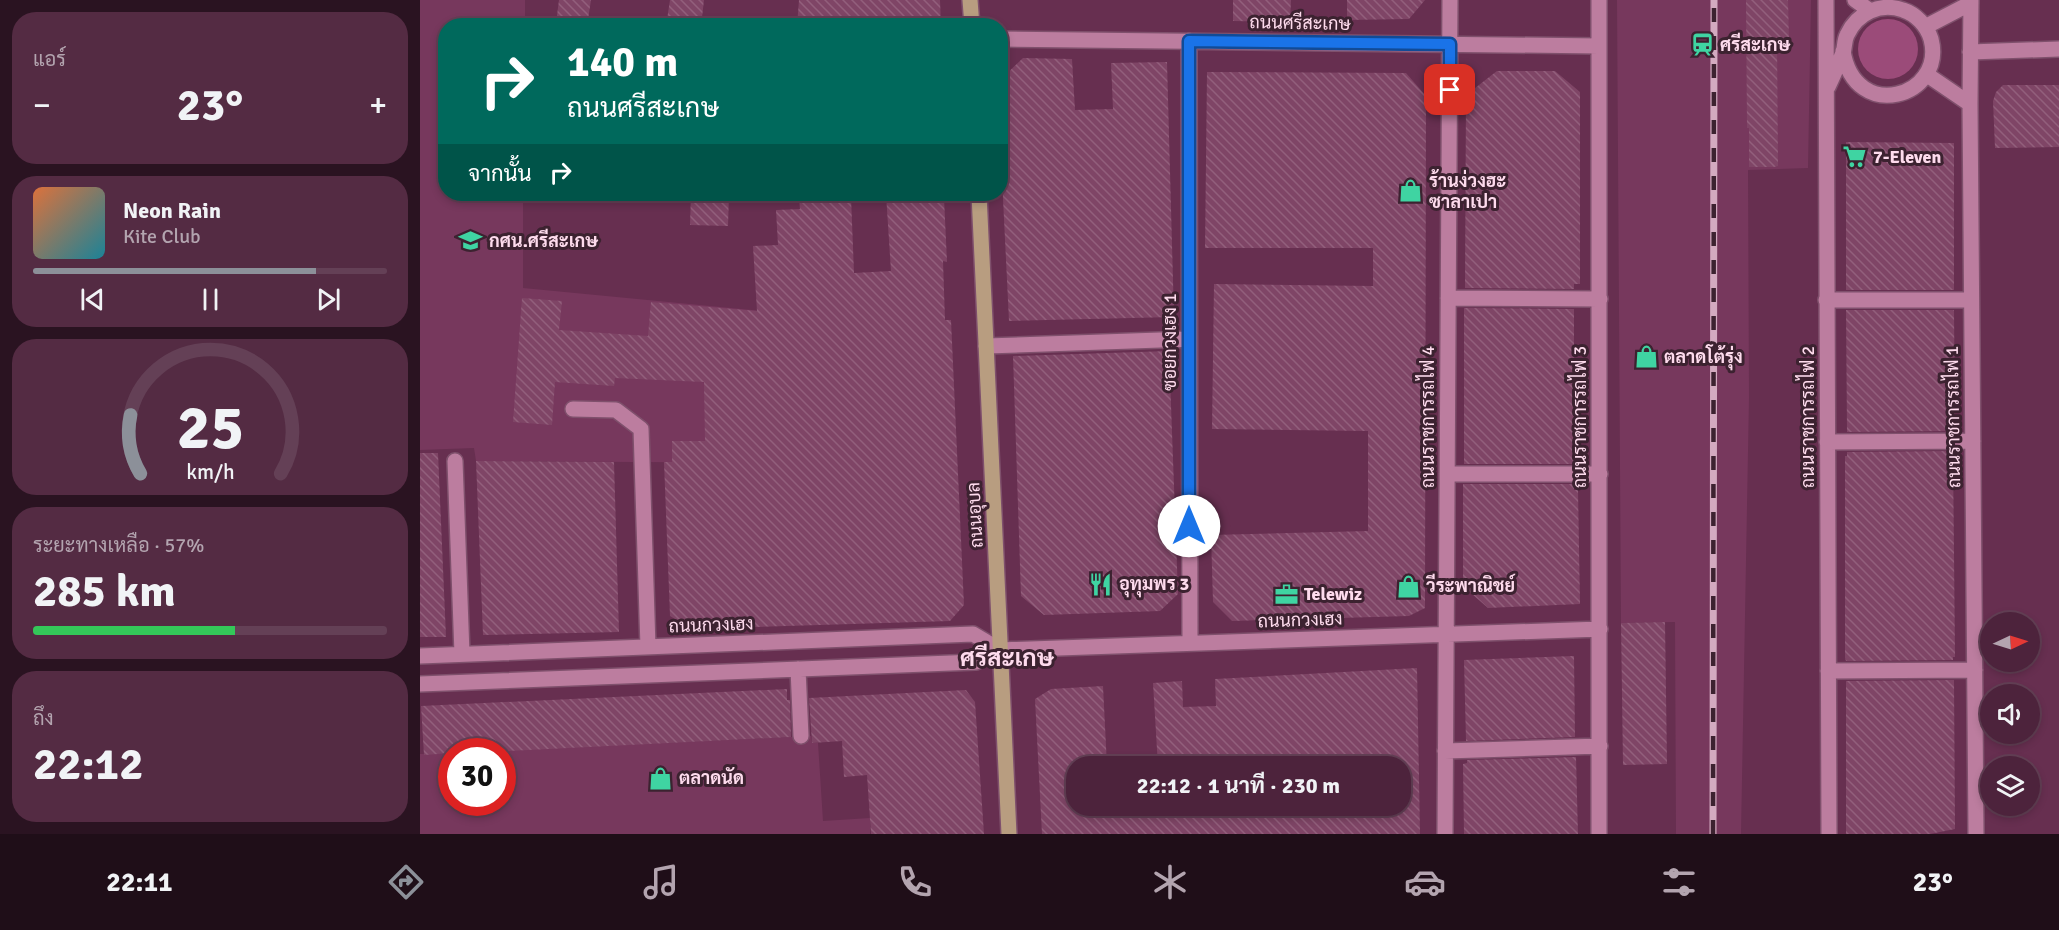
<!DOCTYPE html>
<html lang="th">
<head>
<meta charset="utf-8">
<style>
	:root { --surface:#4d233c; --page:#542b43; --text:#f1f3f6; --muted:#b3a4af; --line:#644056; --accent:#8c9099 }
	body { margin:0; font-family:Signika,Sarabun,sans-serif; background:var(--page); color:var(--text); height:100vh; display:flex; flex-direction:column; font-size:22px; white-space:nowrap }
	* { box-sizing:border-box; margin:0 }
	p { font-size:20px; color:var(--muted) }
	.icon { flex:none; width:33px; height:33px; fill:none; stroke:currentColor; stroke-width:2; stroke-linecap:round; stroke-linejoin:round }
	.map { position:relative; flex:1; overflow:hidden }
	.drawer { display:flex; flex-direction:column; gap:12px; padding:12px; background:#2a1321; width:420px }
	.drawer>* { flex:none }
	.banner { position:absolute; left:18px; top:18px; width:570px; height:183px; border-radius:24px; box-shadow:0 3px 9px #0003,0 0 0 2px var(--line); background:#00695c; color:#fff; overflow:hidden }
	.needle { width:39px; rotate:86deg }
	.buttons { position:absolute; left:1560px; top:612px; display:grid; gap:12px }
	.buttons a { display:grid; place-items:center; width:60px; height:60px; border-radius:50%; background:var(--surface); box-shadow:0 3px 9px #0003,0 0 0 2px var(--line); font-size:30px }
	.speed { position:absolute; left:18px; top:738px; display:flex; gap:12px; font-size:30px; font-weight:700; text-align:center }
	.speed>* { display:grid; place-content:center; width:78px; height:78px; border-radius:50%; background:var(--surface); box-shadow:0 3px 9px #0003,0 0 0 2px var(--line); line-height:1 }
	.speed .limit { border:9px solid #d22; background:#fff; color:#111 }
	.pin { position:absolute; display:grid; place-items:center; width:51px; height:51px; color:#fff; margin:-26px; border-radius:12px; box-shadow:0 3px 9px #0006 }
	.me { position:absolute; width:66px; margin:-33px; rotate:0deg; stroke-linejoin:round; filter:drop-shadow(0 0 4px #0008) }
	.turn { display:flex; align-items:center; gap:21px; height:126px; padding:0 30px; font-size:27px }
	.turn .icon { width:78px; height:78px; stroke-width:2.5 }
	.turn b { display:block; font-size:42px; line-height:51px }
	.then { display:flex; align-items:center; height:57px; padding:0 30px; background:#0003; gap:12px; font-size:22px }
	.big { font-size:45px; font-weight:700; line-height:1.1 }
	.drawer .widget { flex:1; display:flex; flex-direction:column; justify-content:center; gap:9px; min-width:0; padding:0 21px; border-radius:24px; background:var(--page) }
	.drawer .dial { align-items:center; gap:0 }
	.dial svg { height:156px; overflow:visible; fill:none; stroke:var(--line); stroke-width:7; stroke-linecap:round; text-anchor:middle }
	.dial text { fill:var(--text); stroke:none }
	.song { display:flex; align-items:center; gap:18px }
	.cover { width:72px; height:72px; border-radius:9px; background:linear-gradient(135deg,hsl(20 70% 55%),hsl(190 70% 35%)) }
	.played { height:6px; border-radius:3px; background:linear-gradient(90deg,var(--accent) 80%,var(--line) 80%) }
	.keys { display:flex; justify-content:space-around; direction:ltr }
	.heat { display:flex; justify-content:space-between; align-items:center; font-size:33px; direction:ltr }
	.charge { height:9px; border-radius:4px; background:linear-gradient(90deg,#34c759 57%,var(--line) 0) }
	.trip { position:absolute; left:646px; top:756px; width:345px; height:60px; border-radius:24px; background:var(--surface); box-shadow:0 3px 9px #0003,0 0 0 2px var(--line); font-weight:700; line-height:60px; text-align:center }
	.tabs { display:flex; height:96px; justify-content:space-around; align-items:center; background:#1f0e18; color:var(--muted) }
	.tabs .icon { width:42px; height:42px }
	.tabs .on { color:var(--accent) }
	.tabs b { font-size:27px; color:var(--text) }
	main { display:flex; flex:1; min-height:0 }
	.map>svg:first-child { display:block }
	.built { fill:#77385d }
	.grass { fill:#9b4b79 }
	.building { fill:url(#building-back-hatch) }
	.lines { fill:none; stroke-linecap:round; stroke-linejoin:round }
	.minor-casing { stroke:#7f506c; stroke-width:18 }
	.major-casing { stroke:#7f506c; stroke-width:18 }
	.minor { stroke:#bc7d9f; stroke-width:15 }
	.major { stroke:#b89d80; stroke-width:15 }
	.rail-casing { stroke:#d3aac0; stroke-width:7 }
	.rail { stroke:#3c2230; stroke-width:4.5; stroke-dasharray:14; stroke-linecap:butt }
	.route-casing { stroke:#114b97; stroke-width:15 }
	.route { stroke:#1a73e8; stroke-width:10 }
	.labels { text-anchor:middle; stroke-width:6; stroke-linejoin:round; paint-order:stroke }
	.street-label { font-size:18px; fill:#fedbed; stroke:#3c2230 }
	.poi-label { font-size:18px; font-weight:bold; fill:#fedbed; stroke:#3c2230; text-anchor:start }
	.district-label { font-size:24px; font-weight:bold; fill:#fedbed; stroke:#3c2230 }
</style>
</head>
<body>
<main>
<section class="drawer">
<div class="widget"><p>แอร์</p>
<div class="heat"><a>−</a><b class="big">23°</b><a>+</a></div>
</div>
<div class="widget">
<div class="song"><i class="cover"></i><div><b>Neon Rain</b><p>Kite Club</p></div></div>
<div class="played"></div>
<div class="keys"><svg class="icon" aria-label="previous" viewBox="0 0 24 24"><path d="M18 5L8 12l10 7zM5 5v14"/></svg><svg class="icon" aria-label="pause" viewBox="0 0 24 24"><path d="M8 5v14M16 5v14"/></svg><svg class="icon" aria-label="next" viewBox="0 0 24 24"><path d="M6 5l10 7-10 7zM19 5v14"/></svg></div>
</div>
<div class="widget dial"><svg viewBox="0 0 100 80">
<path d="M14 69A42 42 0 1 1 86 69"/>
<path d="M14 69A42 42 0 0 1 9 39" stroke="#8c9099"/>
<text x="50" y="56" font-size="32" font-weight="700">25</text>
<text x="50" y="72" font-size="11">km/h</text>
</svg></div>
<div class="widget"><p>ระยะทางเหลือ · 57%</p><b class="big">285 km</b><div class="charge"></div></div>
<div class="widget"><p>ถึง</p><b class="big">22:12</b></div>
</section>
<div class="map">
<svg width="1639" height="834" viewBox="0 0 1639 834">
	<defs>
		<pattern id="building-back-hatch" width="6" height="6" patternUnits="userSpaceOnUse" patternTransform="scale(1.5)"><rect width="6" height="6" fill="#7f4566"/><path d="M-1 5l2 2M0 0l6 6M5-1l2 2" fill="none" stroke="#925f7c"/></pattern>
	</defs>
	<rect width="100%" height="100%" fill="#672f50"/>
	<path class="built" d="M0,0H105V25L26,26V194H103V288L342,311L365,463L56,461L54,448L0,450Z
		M1197,0H1391L1388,168L1328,170L1329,397L1321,834H1256L1255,622L1201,623Z
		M391,736L392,743H398L403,821L450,818V834H0V754L31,753L32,802H82V752L63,751Z"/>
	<path class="grass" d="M1438 49a30 30 0 1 1 60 0a30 30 0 1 1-60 0Z"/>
	<path class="building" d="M139,0H171L167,26L136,23Z
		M250,0H284L281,26H246Z
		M379,0H520L521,26H377Z
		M813,0H871L870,22L813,21Z
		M927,0H1005L989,19L927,20Z
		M1326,0H1368L1369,41H1357L1358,166L1354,167H1329V128H1327Z
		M603,58L652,59L655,110L693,109L691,63L747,62L754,317L589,321L580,137V80Z
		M1077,71H1135L1160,92V284H1154V289L1045,288L1046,95Z
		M787,72L986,73L1006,96L1005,608L989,616L812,621L793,602L791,535L948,531V431L792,429L794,284L953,286V248H785Z
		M1583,85H1639V147L1575,148L1573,101L1576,92Z
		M1426,142L1534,143V290H1426Z
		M271,194H309L308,226L270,225Z
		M466,194L524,198L527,262L523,261L525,320H531L544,605L530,621L271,629L250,616L244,462H252V441H285L284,382L195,378L194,386L135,382L132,425L93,422L102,298L142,301L139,330L228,336L231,302L337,311L333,246L358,245L356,210L380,209L379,199L431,197L434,273L471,271Z
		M1044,308L1154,309V464H1044Z
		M1426,310H1534L1535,429L1533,431L1427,432Z
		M749,351L758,594L740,611L624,615L601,596L593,356Z
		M1533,451L1535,657H1533V660L1426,661L1425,658V456H1427V452Z
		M0,453H18L26,637H0Z
		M56,461L194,462L199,632L63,635Z
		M1043,484H1154V490H1158L1160,604L1068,608L1043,586Z
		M1245,622L1247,764L1203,765L1201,623Z
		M1154,656L1155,737L1046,741L1044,660Z
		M997,668L1000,834H622L615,699L631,689L683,686L687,766H657V806H981V766H738L733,683L762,681L763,707L796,706L795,679Z
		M1534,680L1535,829L1510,834H1426V681Z
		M367,689V700H370L371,737L68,752H32V753L4,755L1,706Z
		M546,690L555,702L564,834H451L447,775L424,777L422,741L392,743L389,698Z
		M1156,757L1158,834H1044L1043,764L1047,763V760Z"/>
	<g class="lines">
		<defs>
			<path id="minor" d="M1179,0V834
				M1406,0L1409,834
				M1435,0L1449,10
				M1551,0L1550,104L1556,834
				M1505,27L1551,3
				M580,39L1179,46
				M769,41L770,643
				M1550,52L1639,49
				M1506,74L1550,104
				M1408,87C1413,76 1418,65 1423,53C1425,47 1424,41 1427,35C1437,13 1460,2 1483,10C1496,14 1507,26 1511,39C1526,97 1435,124 1423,51
				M1028,298L1180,299
				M1406,300H1551
				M566,346L769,339
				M153,409L196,410L221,429L228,647
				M1407,442L1553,441
				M35,461L42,654
				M1027,474H1180
				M0,656L553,634L580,650
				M378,669L381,736
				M1408,671L1555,670
				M0,684L556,662L580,650L1180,629
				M1025,751L1180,746
				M1025,834L1030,0"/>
			<path id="major" d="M550,0L552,26
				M559,194L589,834"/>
		</defs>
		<use href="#minor" class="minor-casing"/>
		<use href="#major" class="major-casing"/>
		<use href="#minor" class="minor"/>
		<use href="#major" class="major"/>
		<defs>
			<path id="rail" d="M1293,834L1294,0"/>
		</defs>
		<use href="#rail" class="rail-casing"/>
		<use href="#rail" class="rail"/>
	</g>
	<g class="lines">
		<defs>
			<path id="route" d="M769,526V41L1030,44V90"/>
		</defs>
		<use href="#route" class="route-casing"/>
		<use href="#route" class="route"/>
	</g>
	<defs>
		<symbol id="station-bare" viewBox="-9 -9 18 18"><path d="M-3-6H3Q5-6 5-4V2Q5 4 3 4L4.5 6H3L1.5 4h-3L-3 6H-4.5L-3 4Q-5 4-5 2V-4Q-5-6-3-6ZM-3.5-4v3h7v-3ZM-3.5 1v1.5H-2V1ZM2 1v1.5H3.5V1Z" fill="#3fd4a2" stroke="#3c2230" stroke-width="2.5" paint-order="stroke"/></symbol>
		<symbol id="supermarket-bare" viewBox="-9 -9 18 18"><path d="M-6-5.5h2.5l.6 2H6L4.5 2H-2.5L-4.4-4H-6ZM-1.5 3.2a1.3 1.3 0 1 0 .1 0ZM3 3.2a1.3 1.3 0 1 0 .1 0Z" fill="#3fd4a2" stroke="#3c2230" stroke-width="2.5" paint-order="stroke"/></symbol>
		<symbol id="shop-bare" viewBox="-9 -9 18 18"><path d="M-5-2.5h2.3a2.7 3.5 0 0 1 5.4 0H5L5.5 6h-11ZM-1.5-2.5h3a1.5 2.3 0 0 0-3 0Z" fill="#3fd4a2" stroke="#3c2230" stroke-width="2.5" paint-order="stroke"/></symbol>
		<symbol id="school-bare" viewBox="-9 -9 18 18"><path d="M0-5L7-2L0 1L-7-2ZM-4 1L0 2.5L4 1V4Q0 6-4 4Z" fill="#3fd4a2" stroke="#3c2230" stroke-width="2.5" paint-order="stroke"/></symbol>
		<symbol id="restaurant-bare" viewBox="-9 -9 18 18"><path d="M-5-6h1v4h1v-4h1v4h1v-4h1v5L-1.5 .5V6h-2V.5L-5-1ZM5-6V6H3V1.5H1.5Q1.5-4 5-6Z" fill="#3fd4a2" stroke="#3c2230" stroke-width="2.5" paint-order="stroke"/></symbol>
		<symbol id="office-bare" viewBox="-9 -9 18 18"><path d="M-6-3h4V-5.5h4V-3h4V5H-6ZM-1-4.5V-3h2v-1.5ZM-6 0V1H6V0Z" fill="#3fd4a2" stroke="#3c2230" stroke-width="2.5" paint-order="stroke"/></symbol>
	</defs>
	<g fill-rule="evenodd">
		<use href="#station-bare" x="1266" y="28" width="33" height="33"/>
		<use href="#supermarket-bare" x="1418" y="140" width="33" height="33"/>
		<use href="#shop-bare" x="974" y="174" width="33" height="33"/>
		<use href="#school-bare" x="34" y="224" width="33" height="33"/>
		<use href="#shop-bare" x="1210" y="340" width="33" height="33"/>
		<use href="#restaurant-bare" x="664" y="568" width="33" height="33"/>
		<use href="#shop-bare" x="972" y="570" width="33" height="33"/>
		<use href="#office-bare" x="850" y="578" width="33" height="33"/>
		<use href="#shop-bare" x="224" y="762" width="33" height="33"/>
	</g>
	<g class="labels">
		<g class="street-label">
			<text transform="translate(880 23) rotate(1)" y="6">ถนนศรีสะเกษ</text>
			<text transform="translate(750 342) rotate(-90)" y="6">ซอยกวงเฮง 1</text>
			<text transform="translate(1008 417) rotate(-90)" y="6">ถนนราชการรถไฟ 4</text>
			<text transform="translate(1160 417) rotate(-90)" y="6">ถนนราชการรถไฟ 3</text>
			<text transform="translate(1388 417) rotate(-90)" y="6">ถนนราชการรถไฟ 2</text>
			<text transform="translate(1533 417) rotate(-91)" y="6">ถนนราชการรถไฟ 1</text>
			<text transform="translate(555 515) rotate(-93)" y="6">ถนนอุบล</text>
			<text transform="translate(880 620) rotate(-2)" y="6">ถนนกวงเฮง</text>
			<text transform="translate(291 625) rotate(-2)" y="6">ถนนกวงเฮง</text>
		</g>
		<g class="poi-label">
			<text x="1300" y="51">ศรีสะเกษ</text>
			<text x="1453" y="163">7-Eleven</text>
			<text x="1009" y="187">ร้านง่วงฮะ<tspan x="1009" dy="21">ซาลาเปา</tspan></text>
			<text x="69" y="247">กศน.ศรีสะเกษ</text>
			<text x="1244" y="363">ตลาดโต้รุ่ง</text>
			<text x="699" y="590">อุทุมพร 3</text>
			<text x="1006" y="592">วีระพาณิชย์</text>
			<text x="884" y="600">Telewiz</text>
			<text x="259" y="784">ตลาดนัด</text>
		</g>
		<g class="district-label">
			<text x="587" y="666">ศรีสะเกษ</text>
		</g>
	</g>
</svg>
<div class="buttons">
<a><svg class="needle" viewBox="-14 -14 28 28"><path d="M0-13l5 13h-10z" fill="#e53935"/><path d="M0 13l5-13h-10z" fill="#b3a4af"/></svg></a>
<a><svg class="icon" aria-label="sound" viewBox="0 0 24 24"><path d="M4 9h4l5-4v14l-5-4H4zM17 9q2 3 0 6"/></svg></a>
<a><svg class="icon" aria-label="layers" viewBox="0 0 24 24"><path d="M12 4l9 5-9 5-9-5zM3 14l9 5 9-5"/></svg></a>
</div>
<div class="speed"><div class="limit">30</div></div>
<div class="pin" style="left:1030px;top:90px;background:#d93025"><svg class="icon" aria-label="arrive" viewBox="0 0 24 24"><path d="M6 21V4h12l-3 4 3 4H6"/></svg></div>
<svg class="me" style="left:769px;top:526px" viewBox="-20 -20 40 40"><circle r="19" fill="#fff"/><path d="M0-13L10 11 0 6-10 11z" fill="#1a73e8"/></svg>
<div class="trip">22:12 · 1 นาที · 230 m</div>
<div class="banner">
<div class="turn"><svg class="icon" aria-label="right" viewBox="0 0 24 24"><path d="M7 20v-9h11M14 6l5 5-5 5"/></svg><div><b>140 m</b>ถนนศรีสะเกษ</div></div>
<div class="then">จากนั้น<svg class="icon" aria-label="right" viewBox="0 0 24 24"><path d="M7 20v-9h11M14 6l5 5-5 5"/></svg></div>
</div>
</div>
</main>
<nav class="tabs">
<b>22:11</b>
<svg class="icon on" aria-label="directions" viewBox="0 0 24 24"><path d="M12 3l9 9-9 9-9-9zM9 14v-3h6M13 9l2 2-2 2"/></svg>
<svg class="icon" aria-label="music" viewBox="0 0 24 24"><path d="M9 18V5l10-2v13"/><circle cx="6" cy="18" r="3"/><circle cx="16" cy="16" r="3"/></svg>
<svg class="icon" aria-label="phone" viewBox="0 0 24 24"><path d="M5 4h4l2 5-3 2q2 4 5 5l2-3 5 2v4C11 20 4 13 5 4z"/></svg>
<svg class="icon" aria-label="climate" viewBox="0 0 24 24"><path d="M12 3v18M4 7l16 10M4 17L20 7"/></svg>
<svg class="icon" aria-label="car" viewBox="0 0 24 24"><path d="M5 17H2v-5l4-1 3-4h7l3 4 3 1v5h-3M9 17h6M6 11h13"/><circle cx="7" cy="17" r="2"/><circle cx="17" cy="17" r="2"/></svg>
<svg class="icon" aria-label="filters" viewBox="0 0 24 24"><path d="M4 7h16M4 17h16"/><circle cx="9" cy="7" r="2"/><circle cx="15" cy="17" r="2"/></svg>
<b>23°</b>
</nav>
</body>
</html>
